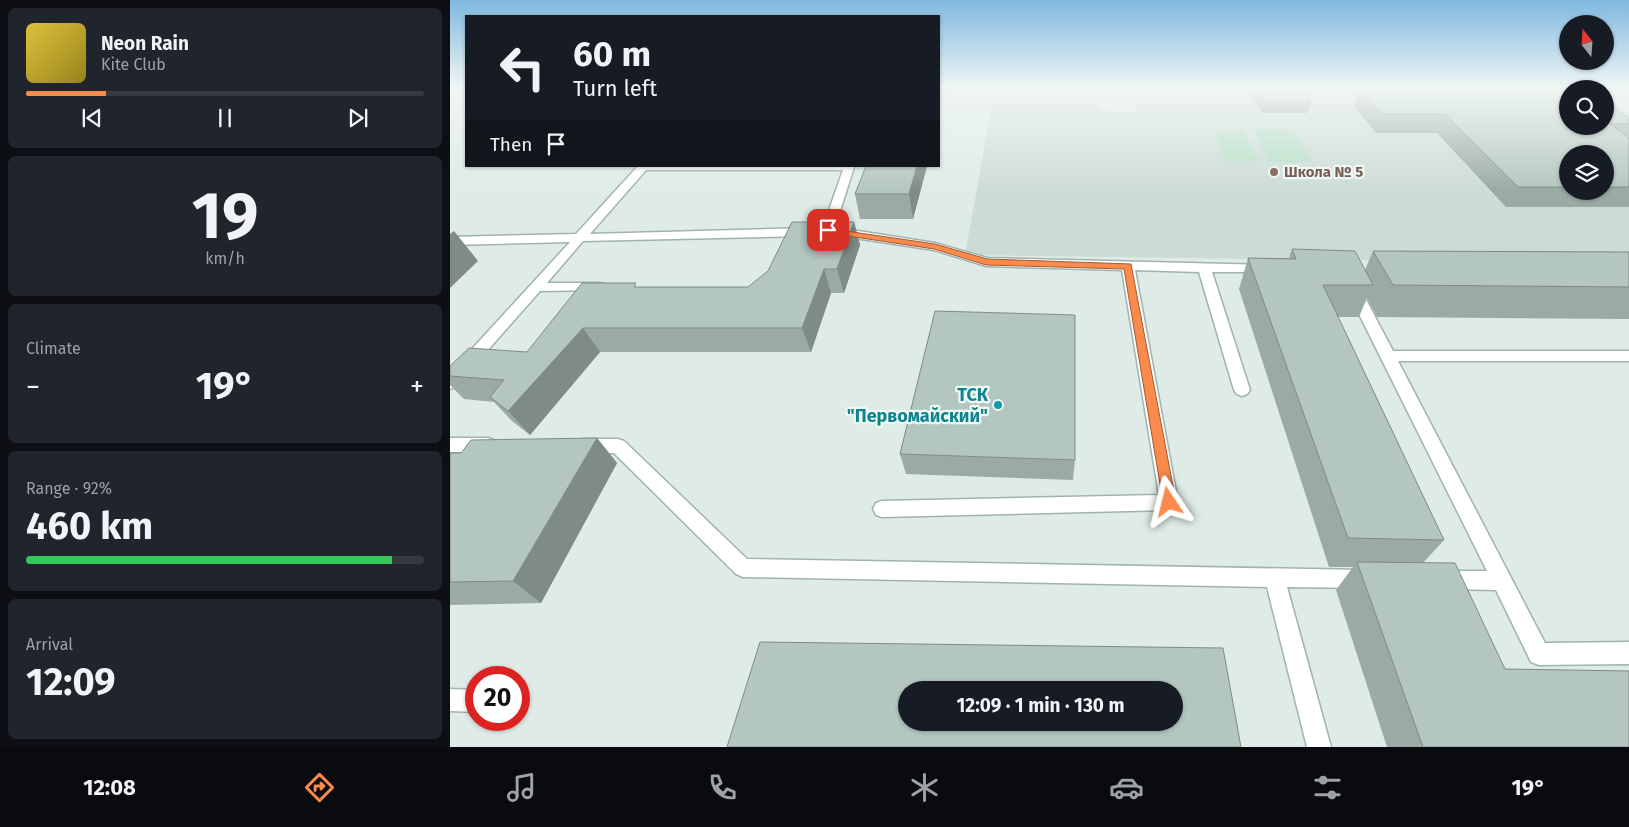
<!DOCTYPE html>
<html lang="en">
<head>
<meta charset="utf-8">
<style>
	:root { --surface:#171b24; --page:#20242c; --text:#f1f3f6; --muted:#9ea1a6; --line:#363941; --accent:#fb8b4c }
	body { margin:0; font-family:"Fira Sans",sans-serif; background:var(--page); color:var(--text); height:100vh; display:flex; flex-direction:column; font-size:19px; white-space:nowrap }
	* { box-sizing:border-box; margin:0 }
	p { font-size:16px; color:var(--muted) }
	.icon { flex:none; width:28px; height:28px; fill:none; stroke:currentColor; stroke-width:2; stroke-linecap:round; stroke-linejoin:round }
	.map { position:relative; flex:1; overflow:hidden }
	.side { display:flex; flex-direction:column; gap:8px; padding:8px; background:#0d0f14; width:450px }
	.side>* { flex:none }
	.hud { position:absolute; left:15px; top:15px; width:475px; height:152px; border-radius:0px; box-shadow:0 1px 4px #0004; background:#171b24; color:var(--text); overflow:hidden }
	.needle { width:32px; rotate:343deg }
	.controls { position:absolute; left:1109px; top:15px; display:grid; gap:10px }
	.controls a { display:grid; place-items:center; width:55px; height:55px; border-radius:50%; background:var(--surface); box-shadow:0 1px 4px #0004; font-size:25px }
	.speed { position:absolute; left:15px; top:666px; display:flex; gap:10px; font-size:25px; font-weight:700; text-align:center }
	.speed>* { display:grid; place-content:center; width:65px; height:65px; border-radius:50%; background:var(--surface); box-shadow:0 1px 4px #0004; line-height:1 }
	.speed .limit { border:8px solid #d22; background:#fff; color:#111 }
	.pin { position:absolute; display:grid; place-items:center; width:42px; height:42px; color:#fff; margin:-21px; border-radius:10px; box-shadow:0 2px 8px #0006 }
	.me { position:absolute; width:55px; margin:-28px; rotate:350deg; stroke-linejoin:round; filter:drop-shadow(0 0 4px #0008) }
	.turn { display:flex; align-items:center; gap:18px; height:105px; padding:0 25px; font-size:22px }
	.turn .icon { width:65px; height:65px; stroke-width:2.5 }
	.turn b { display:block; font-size:35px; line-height:42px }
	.then { display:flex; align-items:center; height:48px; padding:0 25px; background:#0003; gap:10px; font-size:19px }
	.big { font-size:38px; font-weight:700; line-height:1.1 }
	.side .card { flex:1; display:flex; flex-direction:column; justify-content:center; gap:8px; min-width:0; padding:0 18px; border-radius:8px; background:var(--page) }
	.side .dial { align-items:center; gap:0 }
	.dial b { font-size:65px; line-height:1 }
	.song { display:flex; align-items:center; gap:15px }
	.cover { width:60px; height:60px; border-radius:8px; background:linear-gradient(135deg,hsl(50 70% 55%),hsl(50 70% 35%)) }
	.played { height:5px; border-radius:2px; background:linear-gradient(90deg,var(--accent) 20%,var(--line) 20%) }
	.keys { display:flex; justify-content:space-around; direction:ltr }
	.heat { display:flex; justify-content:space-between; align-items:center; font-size:28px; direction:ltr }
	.charge { height:8px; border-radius:4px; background:linear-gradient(90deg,#34c759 92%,var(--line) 0) }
	.trip { position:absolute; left:448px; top:681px; width:285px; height:50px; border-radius:25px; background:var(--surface); box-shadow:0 1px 4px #0004; font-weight:700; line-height:50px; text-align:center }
	.dock { display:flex; height:80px; justify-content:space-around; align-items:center; background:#090b0e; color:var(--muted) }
	.dock .icon { width:35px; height:35px }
	.dock .selected { color:var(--accent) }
	.dock b { font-size:22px; color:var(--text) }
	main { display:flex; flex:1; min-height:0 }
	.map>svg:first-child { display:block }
	.built { fill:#cddbd6; fill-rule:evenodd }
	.green { fill:#b5dec5 }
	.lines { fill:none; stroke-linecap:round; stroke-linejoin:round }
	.service-casing { stroke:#a1b3af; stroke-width:3 }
	.service { fill:#fff; fill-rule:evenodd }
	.wall { fill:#9baaa5; fill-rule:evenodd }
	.shaded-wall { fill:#7e8b86 }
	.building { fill:#b4c6c0; stroke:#7e8b86; fill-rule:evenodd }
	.route { fill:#fb8b4c; stroke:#a35a31 }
	.education-dot { fill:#8d6e63; stroke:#eff8f4; stroke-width:2 }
	.culture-dot { fill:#0f9aa8; stroke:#eff8f4; stroke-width:2 }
	.labels { text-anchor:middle; stroke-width:4.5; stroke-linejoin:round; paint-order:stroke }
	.far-education-label { font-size:15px; font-weight:bold; fill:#785e54; stroke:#eff8f4; text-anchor:start }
	.culture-label { font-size:18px; font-weight:bold; fill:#0d838f; stroke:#eff8f4; text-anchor:end }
</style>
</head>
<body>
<main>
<section class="side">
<div class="card">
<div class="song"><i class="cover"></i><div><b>Neon Rain</b><p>Kite Club</p></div></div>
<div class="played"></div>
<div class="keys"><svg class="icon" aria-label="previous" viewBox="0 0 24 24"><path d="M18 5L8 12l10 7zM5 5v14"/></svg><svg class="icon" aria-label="pause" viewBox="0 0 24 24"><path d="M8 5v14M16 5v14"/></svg><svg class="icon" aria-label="next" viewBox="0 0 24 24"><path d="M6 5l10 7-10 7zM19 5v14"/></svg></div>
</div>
<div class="card dial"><b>19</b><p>km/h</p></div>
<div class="card"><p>Climate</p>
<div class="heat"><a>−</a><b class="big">19°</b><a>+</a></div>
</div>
<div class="card"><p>Range · 92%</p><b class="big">460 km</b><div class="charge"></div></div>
<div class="card"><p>Arrival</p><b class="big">12:09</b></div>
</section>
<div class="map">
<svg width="1179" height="747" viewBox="0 0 1179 747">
	<rect width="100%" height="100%" fill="#deebe7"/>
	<path class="built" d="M489,87H646L648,111L686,112L682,87H1141L1144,89H1118V126H1155V96L1179,113V264L515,255L541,111L489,109ZM1118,154H1155V191H1118Z"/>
	<path class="green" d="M804,129L844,130L862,162H818Z
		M764,130H794L808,161H776Z"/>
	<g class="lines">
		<defs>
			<path id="service" d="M188,166L404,167L384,230L378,234L372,230L393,170H196L140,234L356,228L362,232L356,236L133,241L97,283H150L155,284L157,287L155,290L90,291L5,387L0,389V373L120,242L0,245V237L126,234Z
				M389,228L485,243L537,258L819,265L821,268L819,271L815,272H762L800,390L797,394L792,396L787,394L784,390L749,272L685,270L728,502L725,507L719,510L432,517L426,515L423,509L426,503L432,501L709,495L672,270L536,266L484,250L385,235L383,232Z
				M904,286L911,290L943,351H1179V361H948L1095,643L1179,642V664L1089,665L1081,662L1046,590L994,589L987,587L984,580L987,573L994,571H1037L897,290Z
				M0,438H38L44,440L46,445L44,450L38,452H0Z
				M134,439H168L174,441L297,559L913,570L920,572L923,579L920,586L913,588L837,587L881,747H857L817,587L293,577L286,574L164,453H134L128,451L126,446L128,441Z
				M0,689L26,690V712L0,711Z"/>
		</defs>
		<use href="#service" class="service-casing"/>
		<use href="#service" class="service"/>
	</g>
	<path class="wall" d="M797,87H854L861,102L858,113H812Z
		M956,87H1133L1179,118V135L1178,137L1179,138V207H1056L987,133H926L904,106L910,88H955ZM1118,154H1155V191H1118Z
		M416,166H477L463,219H410L405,194Z
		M404,222L410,245L394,293H381L361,352H150L80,435L62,421L44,402L14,399L0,385V366L77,352L189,287H298Z
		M842,249L915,270L923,251L1179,252V319L927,317L917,298L909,317H888L994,540L973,563L1055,669L1179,747H937L886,590L903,567H879L789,289L798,258H839Z
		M147,438L167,463L91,603L0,605V453H11Z
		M450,454L625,460L623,480L456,474Z"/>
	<path class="shaded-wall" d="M467,166H477L463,219L459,194Z
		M404,222L410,245L394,293L387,269Z
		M4,231L28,261L0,288V234Z
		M374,269L381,293L361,352L352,328Z
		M133,328L150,352L80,435L58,411Z
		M147,438L167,463L91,603L63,581Z"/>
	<path class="building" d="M806,87H854L861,102H815Z
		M969,87H1133L1136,89H1118V126H1155V102L1179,118V124H1160L1179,138V187H1155V154H1118V187H1068L995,114H933L910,88H970Z
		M416,166H467L459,194H405Z
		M342,222H404L387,269H374L352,328H133L58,411L40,397L54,380L0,376V366L19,348L77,352L132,283H186L184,287H298L318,271Z
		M842,249L905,251L923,285H873L994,540L898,538L798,258L846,259Z
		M923,251L1179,252V287L943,285Z
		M485,311L625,315V460L450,454Z
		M147,438L63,581L0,582V453H11L21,440Z
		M907,562L1005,563L1055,669L1179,671V747H973Z
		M310,642L773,648L791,747H277ZM456,690H724V722H456Z"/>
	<linearGradient id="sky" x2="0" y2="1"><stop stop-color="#7fb8e0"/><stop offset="0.46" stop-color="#f0f6f4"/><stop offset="1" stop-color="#f0f6f4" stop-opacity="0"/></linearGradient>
	<rect width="1179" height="191" fill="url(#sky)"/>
	<path class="route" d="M375,228L485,244L537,259L681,264L726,502L724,506L719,508L715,506L713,502L674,269L536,265L484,249L378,233L375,232Z"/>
	<circle class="education-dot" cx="824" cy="172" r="5"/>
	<circle class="culture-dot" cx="548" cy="405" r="5"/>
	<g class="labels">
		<g class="far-education-label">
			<text x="834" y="177">Школа № 5</text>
		</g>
		<g class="culture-label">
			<text x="538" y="401">ТСК<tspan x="538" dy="21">"Первомайский"</tspan></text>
		</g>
	</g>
</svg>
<div class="controls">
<a><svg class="needle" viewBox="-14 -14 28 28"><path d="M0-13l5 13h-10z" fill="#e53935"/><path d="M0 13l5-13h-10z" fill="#9ea1a6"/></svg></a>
<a><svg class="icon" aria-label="search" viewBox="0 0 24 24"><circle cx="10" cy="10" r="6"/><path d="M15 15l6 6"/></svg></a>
<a><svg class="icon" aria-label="layers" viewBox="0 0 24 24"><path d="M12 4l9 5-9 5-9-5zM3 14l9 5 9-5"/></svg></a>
</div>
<div class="speed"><div class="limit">20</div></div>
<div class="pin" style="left:378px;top:230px;background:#d93025"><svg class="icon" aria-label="arrive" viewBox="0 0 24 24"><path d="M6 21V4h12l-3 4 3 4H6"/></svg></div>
<svg class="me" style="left:719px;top:502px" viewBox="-20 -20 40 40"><path d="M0-17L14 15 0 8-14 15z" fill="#fb8b4c" stroke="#fff" stroke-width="4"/></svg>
<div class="trip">12:09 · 1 min · 130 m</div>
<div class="hud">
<div class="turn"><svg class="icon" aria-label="left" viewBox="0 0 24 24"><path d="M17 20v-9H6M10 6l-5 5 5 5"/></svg><div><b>60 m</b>Turn left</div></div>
<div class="then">Then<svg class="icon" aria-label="arrive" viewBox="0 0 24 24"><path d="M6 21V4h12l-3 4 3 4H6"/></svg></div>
</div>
</div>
</main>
<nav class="dock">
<b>12:08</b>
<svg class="icon selected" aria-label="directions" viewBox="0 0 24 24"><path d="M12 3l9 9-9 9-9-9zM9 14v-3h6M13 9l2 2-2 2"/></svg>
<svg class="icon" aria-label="music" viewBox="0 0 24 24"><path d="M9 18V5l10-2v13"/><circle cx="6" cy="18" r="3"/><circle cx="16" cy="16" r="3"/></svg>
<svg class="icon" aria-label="phone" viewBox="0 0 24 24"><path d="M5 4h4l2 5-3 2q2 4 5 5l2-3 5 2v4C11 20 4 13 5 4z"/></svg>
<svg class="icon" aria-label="climate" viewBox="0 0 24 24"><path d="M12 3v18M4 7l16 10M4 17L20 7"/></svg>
<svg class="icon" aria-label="car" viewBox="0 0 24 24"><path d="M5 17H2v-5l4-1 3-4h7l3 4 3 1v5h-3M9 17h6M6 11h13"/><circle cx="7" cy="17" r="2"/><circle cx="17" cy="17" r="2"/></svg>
<svg class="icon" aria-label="filters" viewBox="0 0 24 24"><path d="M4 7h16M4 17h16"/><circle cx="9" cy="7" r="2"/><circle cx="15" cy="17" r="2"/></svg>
<b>19°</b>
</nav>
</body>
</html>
